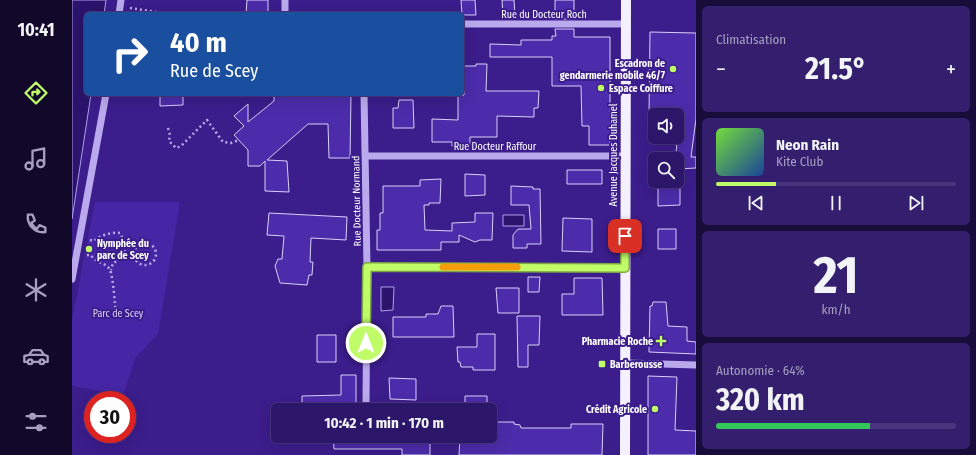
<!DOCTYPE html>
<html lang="fr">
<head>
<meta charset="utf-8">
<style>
	:root { --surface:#2c1669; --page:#341f6f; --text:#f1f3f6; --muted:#a69fc0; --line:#48357d; --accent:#bffc68 }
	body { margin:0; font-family:"Fira Sans Condensed",sans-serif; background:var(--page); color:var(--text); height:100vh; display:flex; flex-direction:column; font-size:15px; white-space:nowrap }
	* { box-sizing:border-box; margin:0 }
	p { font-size:13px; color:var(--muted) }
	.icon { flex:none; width:22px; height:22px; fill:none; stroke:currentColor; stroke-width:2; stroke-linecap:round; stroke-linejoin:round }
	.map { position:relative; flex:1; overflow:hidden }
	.drawer { display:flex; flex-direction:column; gap:6px; padding:6px; background:#180c3a; width:280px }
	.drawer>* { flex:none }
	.hud { position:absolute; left:12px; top:12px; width:380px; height:84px; border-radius:6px; box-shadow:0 4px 16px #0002,0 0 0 1px var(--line); background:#1a4fa0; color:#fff; overflow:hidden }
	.buttons { position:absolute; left:576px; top:108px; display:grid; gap:8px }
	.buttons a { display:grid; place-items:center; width:36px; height:36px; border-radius:6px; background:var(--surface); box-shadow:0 4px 16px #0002,0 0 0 1px var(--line); font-size:20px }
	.speed { position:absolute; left:12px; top:391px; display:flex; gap:8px; font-size:20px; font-weight:700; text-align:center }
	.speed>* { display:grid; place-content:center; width:52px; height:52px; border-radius:50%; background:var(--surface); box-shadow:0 4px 16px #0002,0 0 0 1px var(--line); line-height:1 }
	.speed .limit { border:6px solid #d22; background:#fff; color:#111 }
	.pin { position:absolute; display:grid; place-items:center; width:34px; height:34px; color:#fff; margin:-17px; border-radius:8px; box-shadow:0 2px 6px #0006 }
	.me { position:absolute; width:44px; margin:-22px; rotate:0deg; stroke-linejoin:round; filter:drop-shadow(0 0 3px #0008) }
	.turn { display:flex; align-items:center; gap:14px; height:84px; padding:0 20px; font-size:18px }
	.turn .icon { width:52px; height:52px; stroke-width:2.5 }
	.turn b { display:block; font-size:28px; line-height:34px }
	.big { font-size:30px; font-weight:700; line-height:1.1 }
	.drawer .card { flex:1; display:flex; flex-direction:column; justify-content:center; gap:6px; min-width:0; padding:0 14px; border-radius:6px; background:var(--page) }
	.drawer .dial { align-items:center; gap:0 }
	.dial b { font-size:52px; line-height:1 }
	.song { display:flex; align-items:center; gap:12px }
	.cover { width:48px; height:48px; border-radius:6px; background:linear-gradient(135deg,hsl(100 70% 55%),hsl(220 70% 35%)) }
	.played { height:4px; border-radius:2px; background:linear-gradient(90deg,var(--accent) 25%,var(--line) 25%) }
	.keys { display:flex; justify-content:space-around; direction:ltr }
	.heat { display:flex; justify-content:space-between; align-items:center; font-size:22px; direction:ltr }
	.charge { height:6px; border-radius:3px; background:linear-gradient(90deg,#34c759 64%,var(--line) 0) }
	.trip { position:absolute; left:199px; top:403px; width:226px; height:40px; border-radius:6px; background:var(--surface); box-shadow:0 4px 16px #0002,0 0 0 1px var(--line); font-weight:700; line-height:40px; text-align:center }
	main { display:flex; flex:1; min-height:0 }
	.tabs { display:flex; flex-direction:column; width:72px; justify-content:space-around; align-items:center; background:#12092a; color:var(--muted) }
	.tabs .icon { width:28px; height:28px }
	.tabs .on { color:var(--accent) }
	.tabs b { font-size:18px; color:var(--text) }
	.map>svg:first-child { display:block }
	.green { fill:#4626a5 }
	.water { fill:#2b146b; stroke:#b09dee }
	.building { fill:#4c2caa; stroke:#dacff9 }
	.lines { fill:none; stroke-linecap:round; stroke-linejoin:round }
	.path { stroke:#baaaed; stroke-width:2.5; stroke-dasharray:2 3; stroke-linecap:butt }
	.minor { stroke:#baaaed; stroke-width:7 }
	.major { stroke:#f4f0ff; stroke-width:10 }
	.route-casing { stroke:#7ca444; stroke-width:10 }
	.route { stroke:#bffc68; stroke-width:7 }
	.slow { stroke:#f59e0b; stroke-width:7 }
	.poi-dot { fill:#bffc68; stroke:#3b1d8c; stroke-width:1.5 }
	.labels { text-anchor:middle; stroke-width:4; stroke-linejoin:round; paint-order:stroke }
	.street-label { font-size:10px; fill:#fff; stroke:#3b1d8c }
	.poi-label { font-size:10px; font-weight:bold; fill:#fff; stroke:#3b1d8c; text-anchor:end }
	.park-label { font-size:10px; fill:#dacff9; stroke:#3b1d8c }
</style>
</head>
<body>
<main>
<nav class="tabs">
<b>10:41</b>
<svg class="icon on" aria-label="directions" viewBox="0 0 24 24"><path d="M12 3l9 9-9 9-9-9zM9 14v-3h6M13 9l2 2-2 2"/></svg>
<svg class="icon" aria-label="music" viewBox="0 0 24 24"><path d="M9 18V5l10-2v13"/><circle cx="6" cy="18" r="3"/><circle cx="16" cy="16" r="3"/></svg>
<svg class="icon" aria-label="phone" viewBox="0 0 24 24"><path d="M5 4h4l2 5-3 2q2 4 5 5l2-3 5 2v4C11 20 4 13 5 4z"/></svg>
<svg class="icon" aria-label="climate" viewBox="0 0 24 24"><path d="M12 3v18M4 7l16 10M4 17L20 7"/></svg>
<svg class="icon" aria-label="car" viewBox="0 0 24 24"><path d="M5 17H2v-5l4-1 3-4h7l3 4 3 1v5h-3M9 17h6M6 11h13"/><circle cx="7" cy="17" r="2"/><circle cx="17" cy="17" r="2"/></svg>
<svg class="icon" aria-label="filters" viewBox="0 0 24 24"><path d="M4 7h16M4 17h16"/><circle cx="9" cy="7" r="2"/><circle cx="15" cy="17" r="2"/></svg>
</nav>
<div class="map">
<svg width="624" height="455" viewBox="0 0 624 455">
	<rect width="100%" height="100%" fill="#3b1d8c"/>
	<path class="green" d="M23,202H108L86,334L64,357L51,395L0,386V320Z"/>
	<path class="water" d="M0,0H34L32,14H14V94H19L0,219Z
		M431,215H452V226H431Z
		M309,287H322L321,310L309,311Z"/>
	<path class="building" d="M175,0H196V14H174Z
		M389,0H403L404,15H390Z
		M430,0H442L443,15H431Z
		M483,0H502V19H483Z
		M483,29H502V37H538V145H517V126H510L509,86H480V57H418V44L449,45V40H480V36H484Z
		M578,32L624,33V119L619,157H624V168L605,169V152H604L608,115H577Z
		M404,64H415L414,91H467L466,108H462V117L425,116V137H398V146H380V142H360V119L386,120V95H392V66H404Z
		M88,94H111V105L88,106Z
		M202,94H279L278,158H257L256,124H236L195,160L215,161L217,192L193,191V161L188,166H176V150L162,135L172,126L162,116L176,104V122L202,101Z
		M327,100H341L342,128H321V108H326Z
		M495,170H530V184H495Z
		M393,174L413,175V195L393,196Z
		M369,179L368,203H357V205H352L353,230L380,231V223L403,222V213H421L420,240H408L403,242L387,235V242H369V250H305V230H308V213H311V186H348V180Z
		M586,181H608V205L586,206Z
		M439,186L461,187V189H468L469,244H455V248H441V235L446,229H459L457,205H439Z
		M197,213L275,217L274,240L239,238L238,262H241L240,275H237L235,285L208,283L203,266L206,259H210L212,236L195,235Z
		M491,218L520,219V252L490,251Z
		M586,229H604V249H586Z
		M456,277H468L467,292H456Z
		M502,278H530L531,315H490V294H502Z
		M424,288H447V313H426Z
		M581,302H594L596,326L615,327V341L624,342V354L577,352L578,306H580Z
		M369,306H381L382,337H321V317H354V314H366Z
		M445,316H468L467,345H456V367H446Z
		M405,334H423V370H401V367H389L388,362H386L385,347H405Z
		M245,335H264V362H245Z
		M269,375H284V409H230V396L269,395Z
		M576,376L605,377L603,430L624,431V455H576Z
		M317,378L344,379V400L318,399Z
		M393,396H415V410H393Z
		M418,422H442V424L448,425L449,428H499V424H531L530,455H387L388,436H418Z
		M261,436H358V455H330V449H262Z"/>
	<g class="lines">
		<path class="path" d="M58,8L99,14
			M96,128L98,135L97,141L104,148L109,146L135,120L151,142L159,143L167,140
			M18,240L22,241C28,235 40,232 48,233C53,243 55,250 49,259L41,263L39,270
			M62 254a11 11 0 1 1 22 0a11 11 0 1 1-22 0Z
			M53,253L62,254
			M15,255H19C24,264 34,262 38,270C41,276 43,305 44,314"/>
		<path class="minor" d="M213,0V14
			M47,14L49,0
			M390,24H554
			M292,94L295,267L294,405
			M293,156H553
			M295,267L553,268
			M0,279L34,94
			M554,363L624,365"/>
		<path class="major" d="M553,455L554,0"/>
	</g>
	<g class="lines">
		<defs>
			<path id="route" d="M294,343L295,267L553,268V236"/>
		</defs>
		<use href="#route" class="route-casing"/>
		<use href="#route" class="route"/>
		<path class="slow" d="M371,267H445"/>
	</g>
	<g class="poi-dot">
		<circle cx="601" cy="69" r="4"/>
		<circle cx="529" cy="88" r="4"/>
		<circle cx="17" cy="249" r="4"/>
		<path d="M587 335h4v4h4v4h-4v4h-4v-4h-4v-4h4z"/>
		<rect x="526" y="360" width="8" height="8" rx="2"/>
		<circle cx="583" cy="409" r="4"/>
	</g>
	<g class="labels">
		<g class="street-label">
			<text x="472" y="18">Rue du Docteur Roch</text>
			<text x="423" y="150">Rue Docteur Raffour</text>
			<text transform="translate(541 155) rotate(-90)" y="4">Avenue Jacques Duhamel</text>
			<text transform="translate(284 201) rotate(-91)" y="4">Rue Docteur Normand</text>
		</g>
		<g class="poi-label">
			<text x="593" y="67">Escadron de<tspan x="593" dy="12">gendarmerie mobile 46/7</tspan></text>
			<text x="537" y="92" text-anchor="start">Espace Coiffure</text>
			<text x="25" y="247" text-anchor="start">Nymphée du<tspan x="25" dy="12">parc de Scey</tspan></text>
			<text x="581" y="345">Pharmacie Roche</text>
			<text x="538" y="368" text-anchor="start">Barberousse</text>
			<text x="575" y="413">Crédit Agricole</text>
		</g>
		<g class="park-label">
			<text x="46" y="317">Parc de Scey</text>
		</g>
	</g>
</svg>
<div class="buttons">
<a><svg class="icon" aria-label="sound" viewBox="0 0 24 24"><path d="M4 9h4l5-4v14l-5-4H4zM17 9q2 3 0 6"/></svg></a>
<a><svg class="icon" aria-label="search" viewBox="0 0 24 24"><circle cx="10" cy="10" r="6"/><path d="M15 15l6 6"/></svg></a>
</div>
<div class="speed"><div class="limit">30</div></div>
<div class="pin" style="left:553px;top:236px;background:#d93025"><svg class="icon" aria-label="arrive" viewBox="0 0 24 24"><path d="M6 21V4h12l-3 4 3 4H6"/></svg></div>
<svg class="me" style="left:294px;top:343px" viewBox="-20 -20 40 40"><circle r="17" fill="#bffc68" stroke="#fff" stroke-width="3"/><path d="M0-11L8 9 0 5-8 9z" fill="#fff"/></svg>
<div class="trip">10:42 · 1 min · 170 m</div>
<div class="hud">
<div class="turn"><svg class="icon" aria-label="right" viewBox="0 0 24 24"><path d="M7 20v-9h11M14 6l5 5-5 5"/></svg><div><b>40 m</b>Rue de Scey</div></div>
</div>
</div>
<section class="drawer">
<div class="card"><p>Climatisation</p>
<div class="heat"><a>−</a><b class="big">21.5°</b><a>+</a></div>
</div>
<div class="card">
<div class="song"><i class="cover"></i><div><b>Neon Rain</b><p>Kite Club</p></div></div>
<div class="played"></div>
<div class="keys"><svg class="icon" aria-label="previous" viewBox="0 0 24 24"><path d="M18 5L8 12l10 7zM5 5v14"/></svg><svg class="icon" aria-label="pause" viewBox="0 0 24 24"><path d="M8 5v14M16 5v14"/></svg><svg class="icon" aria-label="next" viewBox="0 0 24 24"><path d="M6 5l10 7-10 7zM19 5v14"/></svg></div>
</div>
<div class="card dial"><b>21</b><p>km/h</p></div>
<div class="card"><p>Autonomie · 64%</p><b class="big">320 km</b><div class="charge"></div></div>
</section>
</main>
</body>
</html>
